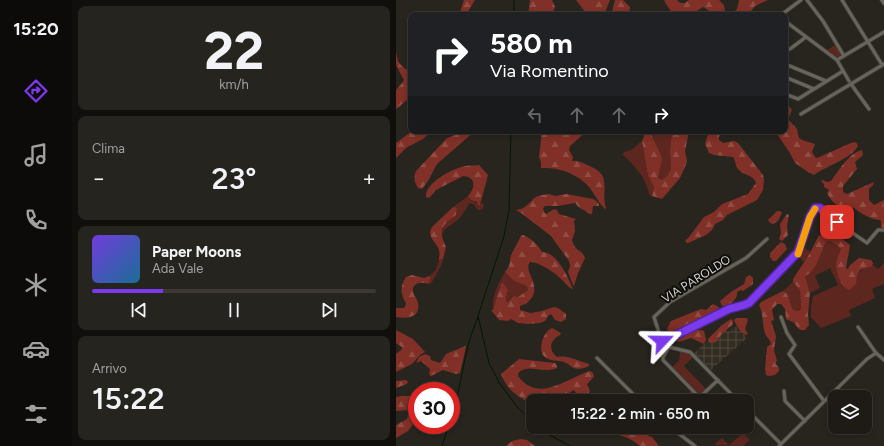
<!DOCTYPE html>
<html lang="it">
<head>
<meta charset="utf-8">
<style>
	:root { --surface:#1e1b16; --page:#26241f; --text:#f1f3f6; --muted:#a1a1a1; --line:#3c3935; --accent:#7c3aed }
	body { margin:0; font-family:Figtree,sans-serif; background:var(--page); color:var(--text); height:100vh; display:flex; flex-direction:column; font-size:15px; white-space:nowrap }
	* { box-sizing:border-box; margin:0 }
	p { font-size:13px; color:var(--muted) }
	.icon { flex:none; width:22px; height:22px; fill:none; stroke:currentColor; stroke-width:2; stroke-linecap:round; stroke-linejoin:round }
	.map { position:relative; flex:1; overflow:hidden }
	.drawer { display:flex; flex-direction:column; gap:6px; padding:6px; background:#100f0c; width:324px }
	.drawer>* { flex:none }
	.guide { position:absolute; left:12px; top:12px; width:380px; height:122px; border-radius:8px; box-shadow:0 2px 6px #0003,0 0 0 1px var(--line); background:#202124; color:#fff; overflow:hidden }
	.controls { position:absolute; left:432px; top:390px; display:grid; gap:8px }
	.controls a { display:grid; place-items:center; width:44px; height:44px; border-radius:8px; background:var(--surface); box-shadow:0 2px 6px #0003,0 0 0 1px var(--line); font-size:20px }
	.speed { position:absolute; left:12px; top:382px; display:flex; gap:8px; font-size:20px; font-weight:700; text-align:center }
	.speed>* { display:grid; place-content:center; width:52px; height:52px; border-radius:50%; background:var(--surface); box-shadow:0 2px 6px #0003,0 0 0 1px var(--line); line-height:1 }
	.speed .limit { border:6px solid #d22; background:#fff; color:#111 }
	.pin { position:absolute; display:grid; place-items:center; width:34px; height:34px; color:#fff; margin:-17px; border-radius:8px; box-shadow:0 2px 6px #0006 }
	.me { position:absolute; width:44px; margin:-22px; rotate:67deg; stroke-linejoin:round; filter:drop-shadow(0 0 3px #0008) }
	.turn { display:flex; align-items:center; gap:14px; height:84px; padding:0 16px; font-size:18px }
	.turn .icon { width:52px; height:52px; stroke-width:2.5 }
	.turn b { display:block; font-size:28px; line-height:34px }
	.lanes { display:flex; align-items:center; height:38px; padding:0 16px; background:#0003; justify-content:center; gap:20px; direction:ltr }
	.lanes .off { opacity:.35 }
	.big { font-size:30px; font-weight:600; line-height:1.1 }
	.drawer .widget { flex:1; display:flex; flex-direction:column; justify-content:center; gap:6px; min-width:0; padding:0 14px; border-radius:8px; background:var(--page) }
	.drawer .dial { align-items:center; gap:0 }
	.dial b { font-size:52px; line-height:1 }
	.song { display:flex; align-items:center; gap:12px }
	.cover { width:48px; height:48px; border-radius:6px; background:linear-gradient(135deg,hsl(260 70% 55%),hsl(200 70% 35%)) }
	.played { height:4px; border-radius:2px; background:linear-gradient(90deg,var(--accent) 25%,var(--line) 25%) }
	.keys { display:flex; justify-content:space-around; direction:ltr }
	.heat { display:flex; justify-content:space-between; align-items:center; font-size:22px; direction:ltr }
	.trip { position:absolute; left:130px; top:394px; width:228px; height:40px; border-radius:8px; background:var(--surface); box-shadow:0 2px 6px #0003,0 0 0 1px var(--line); font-weight:600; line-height:40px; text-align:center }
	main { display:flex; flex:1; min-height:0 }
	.menu { display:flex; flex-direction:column; width:72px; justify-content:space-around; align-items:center; background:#0c0b09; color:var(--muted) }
	.menu .icon { width:28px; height:28px }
	.menu .current { color:var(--accent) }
	.menu b { font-size:18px; color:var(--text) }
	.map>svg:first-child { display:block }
	.industrial { fill:url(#industrial-grid) }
	.green { fill:#5d2720 }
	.forest { fill:url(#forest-firs) }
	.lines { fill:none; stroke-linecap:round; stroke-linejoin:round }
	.stream { stroke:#001900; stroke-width:1 }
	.minor-casing { stroke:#44423c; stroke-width:4.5 }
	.tertiary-casing { stroke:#44423c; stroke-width:5 }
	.minor { stroke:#67645c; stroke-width:3 }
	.tertiary { stroke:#67645c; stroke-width:3.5 }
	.route-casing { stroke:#51269a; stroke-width:10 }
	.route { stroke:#7c3aed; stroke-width:7 }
	.slow { stroke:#f59e0b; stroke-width:7 }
	.labels { text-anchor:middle; stroke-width:4; stroke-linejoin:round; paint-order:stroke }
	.street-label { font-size:12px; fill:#d7d5d1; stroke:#0f0e0b }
</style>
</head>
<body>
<main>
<nav class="menu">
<b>15:20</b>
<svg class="icon current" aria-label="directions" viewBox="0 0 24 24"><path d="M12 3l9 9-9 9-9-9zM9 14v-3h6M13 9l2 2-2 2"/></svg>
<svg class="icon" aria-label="music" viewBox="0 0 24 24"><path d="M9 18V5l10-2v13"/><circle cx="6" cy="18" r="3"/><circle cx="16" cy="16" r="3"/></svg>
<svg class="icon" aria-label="phone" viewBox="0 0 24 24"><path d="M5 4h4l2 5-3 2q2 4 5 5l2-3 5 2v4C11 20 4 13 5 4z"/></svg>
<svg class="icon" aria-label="climate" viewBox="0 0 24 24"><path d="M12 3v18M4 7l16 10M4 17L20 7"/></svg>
<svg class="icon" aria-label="car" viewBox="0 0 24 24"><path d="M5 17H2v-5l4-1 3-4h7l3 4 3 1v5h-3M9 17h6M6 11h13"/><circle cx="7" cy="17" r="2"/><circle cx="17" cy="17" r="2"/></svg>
<svg class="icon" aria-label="filters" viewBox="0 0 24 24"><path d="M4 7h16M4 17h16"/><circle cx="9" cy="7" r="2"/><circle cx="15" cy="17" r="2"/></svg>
</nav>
<section class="drawer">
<div class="widget dial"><b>22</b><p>km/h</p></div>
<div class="widget"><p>Clima</p>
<div class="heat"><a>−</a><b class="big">23°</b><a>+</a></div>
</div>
<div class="widget">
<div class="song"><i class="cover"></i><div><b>Paper Moons</b><p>Ada Vale</p></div></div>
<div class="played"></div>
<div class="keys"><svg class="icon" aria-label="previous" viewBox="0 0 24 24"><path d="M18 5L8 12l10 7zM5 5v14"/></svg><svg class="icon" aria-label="pause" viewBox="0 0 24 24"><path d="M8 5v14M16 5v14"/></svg><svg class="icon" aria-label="next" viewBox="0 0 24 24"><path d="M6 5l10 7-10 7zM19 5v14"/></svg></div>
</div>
<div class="widget"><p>Arrivo</p><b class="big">15:22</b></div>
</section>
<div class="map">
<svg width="488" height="446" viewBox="0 0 488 446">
	<defs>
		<pattern id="industrial-grid" width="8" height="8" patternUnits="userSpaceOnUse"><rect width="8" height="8" fill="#322c21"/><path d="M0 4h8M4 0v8" fill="none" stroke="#4f4a40"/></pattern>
		<pattern id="forest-firs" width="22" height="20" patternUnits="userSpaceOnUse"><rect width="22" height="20" fill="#803026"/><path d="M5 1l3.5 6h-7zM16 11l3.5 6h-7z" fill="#914d44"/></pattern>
	</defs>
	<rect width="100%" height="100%" fill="#28241e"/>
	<path class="industrial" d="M343,326L351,338L314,371L297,354L327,327L332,332L336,328Z"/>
	<path class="green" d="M439,45L445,55L440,58L430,51Z
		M256,131H276L274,151L275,169L271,176L266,180L262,178C265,167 263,154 259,143C258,139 256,136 256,131Z
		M246,141L252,176L258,187L256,196L253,194C250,178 239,166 227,155L228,152L235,150Z
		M72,196L75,200L84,205L86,202L88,205C87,209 85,210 82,210L77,204L74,203L64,218L48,230L46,236C46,223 50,222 60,215L61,209L57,207Z
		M434,241L442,246L445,249L440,265L460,284C459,272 468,268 477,265L482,269L488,263V284L476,289L479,298L453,310L455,316L425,328L415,317V307L417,296L442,285L434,268L419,276L424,288L414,293L409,276C418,273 426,251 430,242Z
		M406,247L415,252L408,262L402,256Z
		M47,259L46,264L36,282L34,284H29L35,279L33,276L40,270L43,260Z
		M109,272L118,281L131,286L132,290L122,297L116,296L111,303L110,299L112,292L103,287V293L97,310C95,297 103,282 109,272Z
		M397,282L404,290L405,309L403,311L397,310L391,295L387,291Z
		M284,350L291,352L297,357L288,366L310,389L303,394L276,367L283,361Z
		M295,391L301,397L298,401H288L286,400Z
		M347,433L354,440L347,446L318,445L326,438L333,445Z"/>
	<path class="forest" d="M68,0H79L70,15H63Z
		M134,0H156L159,7L157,13L158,15H132Z
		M180,0H214L208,15H190L187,9Z
		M219,0H227L234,7L233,15H215Z
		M268,0H281L284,3H289L293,0H323L328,5L329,13L332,15C342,10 341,10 343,0H372L359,6L352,15H314L312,10L307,7L295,15H277Z
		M0,51C2,64 3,64 15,73C15,95 18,95 0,109V90L6,83L8,80L0,65Z
		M389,106H393L396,110L392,119L401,129L403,138L406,140L419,144L416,152L419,157L421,158L455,143L460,142L462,146C455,159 430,166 418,175L412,172L399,163L394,153L379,131H389Z
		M16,131H36L27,139L10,148L0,158V143Z
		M70,131H79L41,164L32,181L26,189L22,188C18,182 17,175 21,170L51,138Z
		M146,131H191L174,146L173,150L177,157L176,161C182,160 186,163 191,165C218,175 204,188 210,208L209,209C204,204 200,197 196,191C190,181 175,172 164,170C158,168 151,168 145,168V162L143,157Z
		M250,131H256V136L266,158L262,178L266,180L271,176L275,169L274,151L276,131H293L289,151L291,161L289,167L284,178L266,199L256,196L258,187L252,176L246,141Z
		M313,131H325L323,137V140L327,143L338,141L342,143L367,175L368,179L367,190L361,200L331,215L327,220L319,224L316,230L310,235L292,243L289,241L293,237L308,217L318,212L326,204L352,194L360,183C357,174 348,176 342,169C339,166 340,161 337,157L318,155L313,153L309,144Z
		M466,150L467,155L459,162L461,169L447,186V192L451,194L478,182L477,185L473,189V200L478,205L488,200V230L485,229V222L484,220C474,219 464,213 457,207L453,210C443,210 435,201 431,193L433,190L428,187V184L425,181L427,180L431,182L435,181C443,170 453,153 466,150Z
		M83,165L92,175L84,205H82L81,202L75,200L72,196C79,188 81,177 67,176L40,190L33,198L30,197C28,183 59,167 70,166C74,165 78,166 83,165Z
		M153,194L159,196L170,194L197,199L199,200L203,204V206H197L196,214H194C189,210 183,209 179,203L162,206H149L147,208L148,212L150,214L158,209L161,210L163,214L180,219L178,221L179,231L176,240C179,252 186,249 189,258L182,273L178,286L177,285L172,272L174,266L173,261L155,236L125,213L120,210C123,209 126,209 129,207C140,198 136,196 153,194Z
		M57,207L61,208L60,215C45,226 42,229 50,247L47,259L43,260C43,257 44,254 43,250C40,241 30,237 36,227Z
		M381,211H384L386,213L382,221L377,224L374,223L372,220Z
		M391,214L393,215L391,226L392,235L386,241L383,239L385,233L384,224Z
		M430,229L439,233L454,245C453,254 451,260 450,268L452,269L454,265L463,258L475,260L477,263L476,266L464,270L461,276L460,284L453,290C445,287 441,274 440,265C440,260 443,254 445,249L442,246L434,241L430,242C425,252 420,272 409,276L414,293L412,314L413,325L409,330C401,331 402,326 397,322C396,321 391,320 390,319L389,309L385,304H381L376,310L378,320L375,321L380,336L378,350L381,361L379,363L383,368V371L379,375L373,376L370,375L369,369L371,347L375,344C374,339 372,339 370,335C366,328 368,315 363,305L365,302L387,291L391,294L397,310L403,311L405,309L404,290L397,282V279L414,253L423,235L426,236Z
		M127,235C135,238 142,245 146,252C161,252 172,277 177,289C172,288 169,282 165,279C160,273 141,261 134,262C126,272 149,286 132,302C131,304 126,305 124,306V310L135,313L146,311L158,307L162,308L170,314V319L165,322L159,320L155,314L152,316L149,321L144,323L132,324L122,323L115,319L112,321L103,320L95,310H97L105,284L107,283L112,290L110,299L111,303L117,296L122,297L132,290L131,286L118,281L109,272L113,266L115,255L125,236Z
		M385,242L389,244L391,249L380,261H377L374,257V253Z
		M16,275L28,278L33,276L35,278L32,283H22C19,285 16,287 17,291C17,295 21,298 22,303C25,318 10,319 0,317V308H7L9,307L10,303C4,294 4,286 10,277Z
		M354,275L357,278V284L347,291L345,290L341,292C342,300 333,306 326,306L324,301L335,292L348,284L350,277Z
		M317,304L323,307L322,311L319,314L277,335H275L271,329L275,321L305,309L310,310Z
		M340,318H351L352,320L349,329L352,334L350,335C344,331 341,327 338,320Z
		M335,319L337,321V324L324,336L320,342L315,343L313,342L312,339L326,325Z
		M156,328L165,333L164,335C155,339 151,349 161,357C172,355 182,361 193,364V366C189,368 183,370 178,368C175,367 173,364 170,363C163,359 153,363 147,355C142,347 148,331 156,328Z
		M0,330L17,339L29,352L24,355L16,364L0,372V354L5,350L6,347L0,343Z
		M305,330L308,331L310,340L308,344L295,338L283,342L280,340V337L293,331Z
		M69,346L70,347L64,373L60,374L47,370L35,376L33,374L34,369L25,361L20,363L23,357L29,354L34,356L35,360L44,363L50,354Z
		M123,359L159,363L161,366V368C158,369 155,370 152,370C141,371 133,365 123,372L122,376C143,404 171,378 194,371L197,373L198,377L191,384L194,391L186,401H176L180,393L178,390L159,401H137V403H134C120,395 111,390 105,374Z
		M10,380L12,382L11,384L0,388V381Z
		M6,396H16L19,399L18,402H14L11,405L17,408L21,407V419L12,431L0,438V425L11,419L13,410L0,411V397Z
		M209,427H248C250,433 250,436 256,437L263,446H267H244C234,436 219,436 209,427Z
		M125,439L131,440L139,446H110C114,441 119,440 125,439Z"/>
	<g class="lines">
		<path class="stream" d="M118,15V0
			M115,131L113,210L108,236L82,316L93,363L104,384L122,408L137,422
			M55,420C66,386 67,350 82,317
			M143,427L150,433L174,446
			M46,446L53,425"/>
		<defs>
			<path id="minor" d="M411,0L427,21L448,56
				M446,0L485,63
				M385,15L405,0
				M389,21L441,60L453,81
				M394,49L410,37
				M441,60L488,32
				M389,64L430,81
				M389,77L418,89
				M455,84L473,109
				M389,94L402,99L447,71
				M405,114L488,64
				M385,317L391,333L399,345L393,354L428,401
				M462,327L480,353L488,360
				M266,342L258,317L274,302L350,258L371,239
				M273,347L267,357V360L302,396L306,395L322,380
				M201,358L244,401
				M388,391L389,401L409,421
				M342,401L294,352L273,347L266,342L333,309L348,305L353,303L402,252L414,217L416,212L419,208H424L441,222L471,243L482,230H488
				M351,410L385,444
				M274,427L299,446
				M383,446L471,359L480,353"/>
			<path id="tertiary" d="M486,0L488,3"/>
		</defs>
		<use href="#minor" class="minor-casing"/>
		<use href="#tertiary" class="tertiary-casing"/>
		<use href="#minor" class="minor"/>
		<use href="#tertiary" class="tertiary"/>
	</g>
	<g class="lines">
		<defs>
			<path id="route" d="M266,341V342L333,309L348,305L353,303L402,252L414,217L419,208H424L441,222"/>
		</defs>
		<use href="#route" class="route-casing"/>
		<use href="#route" class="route"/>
		<path class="slow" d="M402,254L414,217L419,209"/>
	</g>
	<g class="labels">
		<g class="street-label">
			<text transform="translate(300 279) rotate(-32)" y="4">VIA PAROLDO</text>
		</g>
	</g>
</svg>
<div class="controls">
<a><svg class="icon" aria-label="layers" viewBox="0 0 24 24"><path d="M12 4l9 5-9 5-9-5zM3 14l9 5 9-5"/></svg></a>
</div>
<div class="speed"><div class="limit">30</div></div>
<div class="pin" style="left:441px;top:222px;background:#d93025"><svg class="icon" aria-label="arrive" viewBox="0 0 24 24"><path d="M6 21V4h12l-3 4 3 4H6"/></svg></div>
<svg class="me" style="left:266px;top:341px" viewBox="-20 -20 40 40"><path d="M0-17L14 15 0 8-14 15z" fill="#7c3aed" stroke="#fff" stroke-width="4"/></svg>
<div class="trip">15:22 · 2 min · 650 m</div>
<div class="guide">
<div class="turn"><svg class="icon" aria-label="right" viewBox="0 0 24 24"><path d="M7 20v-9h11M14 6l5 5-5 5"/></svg><div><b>580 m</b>Via Romentino</div></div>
<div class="lanes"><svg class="icon off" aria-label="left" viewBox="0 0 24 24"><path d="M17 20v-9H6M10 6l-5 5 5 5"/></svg><svg class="icon off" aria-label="ahead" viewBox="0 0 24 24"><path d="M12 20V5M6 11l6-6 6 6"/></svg><svg class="icon off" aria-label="ahead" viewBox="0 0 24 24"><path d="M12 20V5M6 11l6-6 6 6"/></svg><svg class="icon" aria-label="right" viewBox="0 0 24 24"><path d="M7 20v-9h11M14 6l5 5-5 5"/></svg></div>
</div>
</div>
</main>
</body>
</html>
